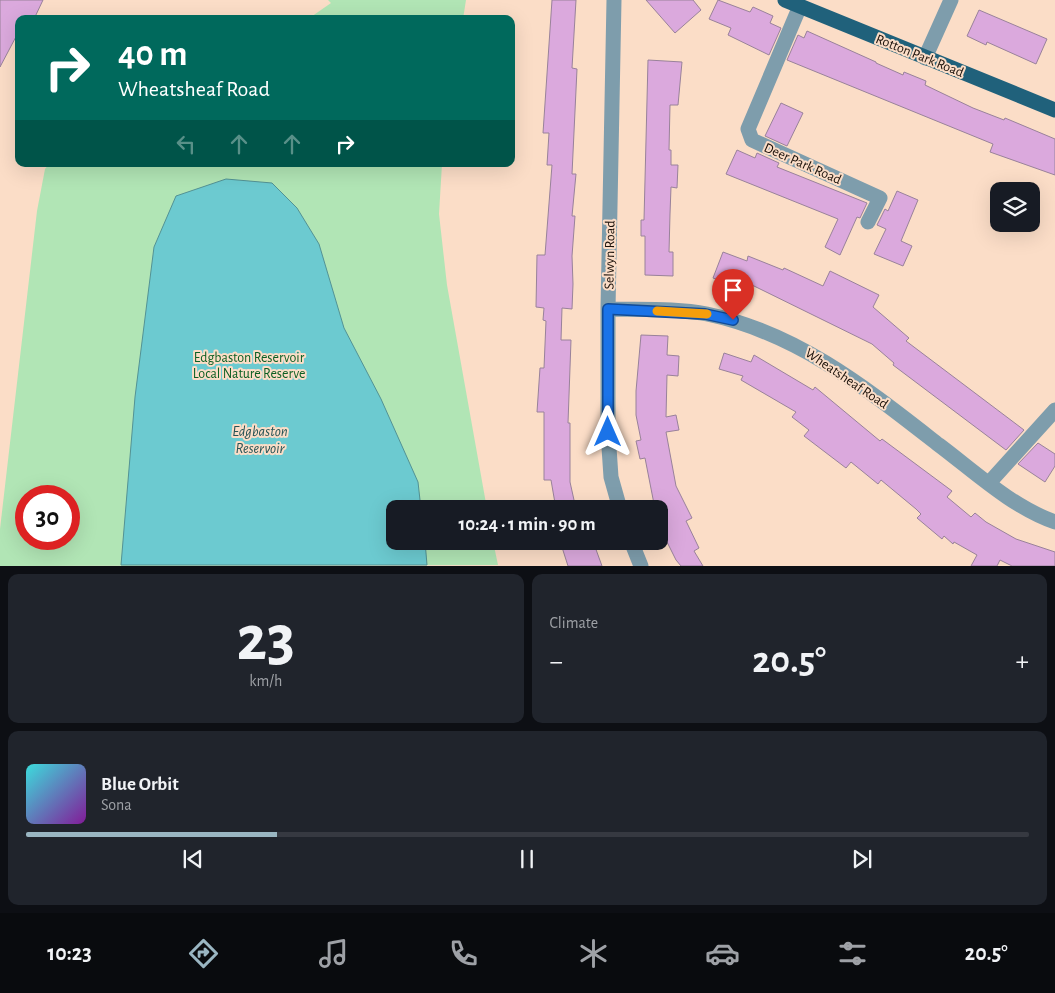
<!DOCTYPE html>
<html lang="en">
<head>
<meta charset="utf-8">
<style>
	:root { --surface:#171b24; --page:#20242c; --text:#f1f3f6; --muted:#9ea1a6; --line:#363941; --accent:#9ab6c2 }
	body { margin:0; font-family:"Alegreya Sans",sans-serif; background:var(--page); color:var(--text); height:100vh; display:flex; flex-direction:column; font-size:19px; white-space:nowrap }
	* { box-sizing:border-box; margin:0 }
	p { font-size:16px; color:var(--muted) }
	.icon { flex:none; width:28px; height:28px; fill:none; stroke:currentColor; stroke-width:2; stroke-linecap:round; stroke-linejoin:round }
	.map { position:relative; height:566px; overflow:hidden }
	.details { display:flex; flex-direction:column; gap:8px; padding:8px; background:#0d0f14; flex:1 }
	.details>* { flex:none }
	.top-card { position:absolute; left:15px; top:15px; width:500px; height:152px; border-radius:10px; box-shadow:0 5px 20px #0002; background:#00695c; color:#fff; overflow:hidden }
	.buttons { position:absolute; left:990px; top:182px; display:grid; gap:10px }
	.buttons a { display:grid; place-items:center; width:50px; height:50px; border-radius:10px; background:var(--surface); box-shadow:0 5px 20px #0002; font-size:25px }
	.speed { position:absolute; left:15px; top:485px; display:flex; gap:10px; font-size:25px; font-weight:700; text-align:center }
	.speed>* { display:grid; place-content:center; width:65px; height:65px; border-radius:50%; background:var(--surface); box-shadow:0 5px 20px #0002; line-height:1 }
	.speed .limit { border:8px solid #d22; background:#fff; color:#111 }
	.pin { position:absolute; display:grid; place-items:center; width:42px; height:42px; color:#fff; margin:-51px -21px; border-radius:50% 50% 50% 0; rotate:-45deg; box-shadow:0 0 5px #0007 }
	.pin .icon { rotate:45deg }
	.me { position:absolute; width:55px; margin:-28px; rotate:0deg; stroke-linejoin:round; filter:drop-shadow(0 0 4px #0008) }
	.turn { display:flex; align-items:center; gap:18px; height:105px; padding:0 20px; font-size:22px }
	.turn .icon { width:65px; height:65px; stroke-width:2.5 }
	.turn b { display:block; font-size:35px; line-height:42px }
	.lanes { display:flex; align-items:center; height:48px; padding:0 20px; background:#0003; justify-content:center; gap:25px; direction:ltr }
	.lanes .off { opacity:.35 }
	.big { font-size:38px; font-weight:600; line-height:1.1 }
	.details .tile { flex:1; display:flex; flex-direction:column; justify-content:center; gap:8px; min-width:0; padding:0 18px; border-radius:10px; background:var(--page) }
	.details .dial { align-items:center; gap:0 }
	.dial b { font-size:65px; line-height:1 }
	.song { display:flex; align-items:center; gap:15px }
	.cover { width:60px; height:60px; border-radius:8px; background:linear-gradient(135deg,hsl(180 70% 55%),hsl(290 70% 35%)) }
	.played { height:5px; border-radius:2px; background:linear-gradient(90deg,var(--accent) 25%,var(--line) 25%) }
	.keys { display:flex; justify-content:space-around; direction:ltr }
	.heat { display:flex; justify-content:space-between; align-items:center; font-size:28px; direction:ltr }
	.details .tiles { flex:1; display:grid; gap:8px; grid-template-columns:1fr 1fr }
	.tile:last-child { grid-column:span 2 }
	.trip { position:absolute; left:386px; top:500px; width:282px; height:50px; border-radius:10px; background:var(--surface); box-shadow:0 5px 20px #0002; font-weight:600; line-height:50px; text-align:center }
	.menu { display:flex; height:80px; justify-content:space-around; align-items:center; background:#090b0e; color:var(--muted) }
	.menu .icon { width:35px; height:35px }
	.menu .current { color:var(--accent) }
	.menu b { font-size:22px; color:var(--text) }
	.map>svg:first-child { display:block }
	.green { fill:#b1e5b5; fill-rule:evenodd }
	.water { fill:#6ccad0; stroke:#539294 }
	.building { fill:#dba9dd; stroke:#99829a }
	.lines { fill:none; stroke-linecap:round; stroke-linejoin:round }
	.minor { stroke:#7e9dac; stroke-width:15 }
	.major { stroke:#20617b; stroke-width:15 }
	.route-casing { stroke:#114b97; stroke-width:12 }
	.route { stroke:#1a73e8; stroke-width:9 }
	.slow { stroke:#f59e0b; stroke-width:9 }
	.labels { text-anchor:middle; stroke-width:4; stroke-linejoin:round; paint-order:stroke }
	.street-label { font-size:14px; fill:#1a1009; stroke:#fbddc7 }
	.park-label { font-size:14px; fill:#0c5f23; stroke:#fbddc7 }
	.water-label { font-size:15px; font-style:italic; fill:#275355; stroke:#fbddc7 }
</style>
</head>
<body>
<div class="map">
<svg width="1055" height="566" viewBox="0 0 1055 566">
	<rect width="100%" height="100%" fill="#fbddc7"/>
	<path class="green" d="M328,0H466L463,19H308L331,3Z
		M49,164H442L439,214L447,285L487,509H395V541H493L498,565L0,566V529L37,211L45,169ZM26,496H69V539H26Z"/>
	<path class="water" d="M226,179L272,183L297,208L319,244L344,328L381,399L418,482L421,509H395V541H425L427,565H121L135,397L154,247L176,196Z"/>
	<path class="building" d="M0,0H43L34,19H19V31L0,67Z
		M552,0H576L572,68L577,69L572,174H576L572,216H575L572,256L573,284L572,309L562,308L561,340H571L568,423H570V482L576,509H556L551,480H544V412H537L540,368H544L546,321L543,320L544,308L536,307L537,255H545L552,165H547L549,133H543Z
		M646,0H693L701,10L675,33Z
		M718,0L750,12L753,7L773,16L770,23L781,28L769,55L728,35L731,28L709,19Z
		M979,10L1047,39L1036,64L987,42L986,45L967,36Z
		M807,31L876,62V63L903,75L904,72L926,81L925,85L973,108L1004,120L1005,118L1055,139V175L990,152L993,144L787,60L798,35L804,38Z
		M648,60L682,62L678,105H670L669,150H671V165H678L677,188L671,187L670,214L669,252H673V276L645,275V236H641V220H644Z
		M781,103L803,113L787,146L765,136Z
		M737,150L755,158L757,153L779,163L777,167L867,203L860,218L857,217L840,255L825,247L838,219L726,174Z
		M897,191L918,200L901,241L912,246L903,266L874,254L886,229L877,225L885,209L888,211Z
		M723,252L747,261L748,256L783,270L784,268L823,286L830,271L879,295L873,307L909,338L906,341L1024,430L1006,450L893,365L894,363L872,344L754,286L735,279L734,282L728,280L727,283L713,278Z
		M641,335L668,336L667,355L679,356L678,376L667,375L666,417L676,415L679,430L666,432L676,486L692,518L686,521L699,548L694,551L703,566H681L676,560L664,536L666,535L660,523V509H655L645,458L640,459L636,441L641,440L636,415V391Z
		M724,353L751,362L754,355L813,390L815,387L880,441L882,439L952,491L947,497L971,517L975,513L986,522L1016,539L1055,552V566H1012L1000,560L997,566H971L977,555L954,542L953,544L944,536L942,539L917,518L921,514L916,509L881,480L878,484L851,462L846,468L804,436L809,430L792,417L796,412L741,380L743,376L719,369Z
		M1038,443L1055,454V466L1045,482L1018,464Z
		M560,541H578L580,549L594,544L602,566H568Z"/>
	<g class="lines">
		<path class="minor" d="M614,0L608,309V433L611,477L620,509
			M800,6L748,129L752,140L880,198L868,222
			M925,58L951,0
			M608,309C640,310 675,308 707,314C798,333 867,389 939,445C975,472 1012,507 1055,522
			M989,483L1055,410
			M631,541L641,566"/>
		<path class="major" d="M785,0L1055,110"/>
	</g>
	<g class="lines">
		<defs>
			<path id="route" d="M608,432V309L705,314L733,320"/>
		</defs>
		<use href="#route" class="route-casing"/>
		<use href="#route" class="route"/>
		<path class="slow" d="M657,311L707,314"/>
	</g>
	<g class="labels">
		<g class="street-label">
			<text transform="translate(920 55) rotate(22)" y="5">Rotton Park Road</text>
			<text transform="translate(803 163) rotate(24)" y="5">Deer Park Road</text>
			<text transform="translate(609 255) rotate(-89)" y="5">Selwyn Road</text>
			<text transform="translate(847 378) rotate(34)" y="5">Wheatsheaf Road</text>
		</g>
		<g class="park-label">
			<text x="249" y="362">Edgbaston Reservoir<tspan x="249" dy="16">Local Nature Reserve</tspan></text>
		</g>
		<g class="water-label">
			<text x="260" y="436">Edgbaston<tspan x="260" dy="17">Reservoir</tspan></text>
		</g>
	</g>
</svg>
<div class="buttons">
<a><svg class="icon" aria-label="layers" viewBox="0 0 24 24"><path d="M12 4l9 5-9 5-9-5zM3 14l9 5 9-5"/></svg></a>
</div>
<div class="speed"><div class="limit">30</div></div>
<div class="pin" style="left:733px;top:320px;background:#d93025"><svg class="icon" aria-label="arrive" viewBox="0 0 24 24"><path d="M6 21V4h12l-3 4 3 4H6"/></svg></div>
<svg class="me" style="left:608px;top:432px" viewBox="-20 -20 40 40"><path d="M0-17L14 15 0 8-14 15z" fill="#1a73e8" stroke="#fff" stroke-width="4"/></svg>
<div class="trip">10:24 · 1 min · 90 m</div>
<div class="top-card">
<div class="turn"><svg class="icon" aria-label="right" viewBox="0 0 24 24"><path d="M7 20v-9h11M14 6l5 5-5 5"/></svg><div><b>40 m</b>Wheatsheaf Road</div></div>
<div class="lanes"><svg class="icon off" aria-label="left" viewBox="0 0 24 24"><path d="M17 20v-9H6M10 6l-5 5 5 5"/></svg><svg class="icon off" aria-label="ahead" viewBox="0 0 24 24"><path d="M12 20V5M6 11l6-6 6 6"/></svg><svg class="icon off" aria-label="ahead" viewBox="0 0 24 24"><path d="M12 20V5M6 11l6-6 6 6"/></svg><svg class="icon" aria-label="right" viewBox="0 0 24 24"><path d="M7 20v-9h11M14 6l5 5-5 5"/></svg></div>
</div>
</div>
<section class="details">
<div class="tiles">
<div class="tile dial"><b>23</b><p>km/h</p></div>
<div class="tile"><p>Climate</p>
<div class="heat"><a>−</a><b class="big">20.5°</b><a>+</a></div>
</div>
<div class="tile">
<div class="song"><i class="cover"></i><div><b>Blue Orbit</b><p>Sona</p></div></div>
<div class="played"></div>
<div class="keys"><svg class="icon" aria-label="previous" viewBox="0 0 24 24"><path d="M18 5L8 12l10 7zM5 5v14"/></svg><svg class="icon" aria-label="pause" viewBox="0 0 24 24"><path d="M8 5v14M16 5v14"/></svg><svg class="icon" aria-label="next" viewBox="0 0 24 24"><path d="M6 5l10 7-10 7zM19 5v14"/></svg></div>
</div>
</div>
</section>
<nav class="menu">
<b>10:23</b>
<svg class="icon current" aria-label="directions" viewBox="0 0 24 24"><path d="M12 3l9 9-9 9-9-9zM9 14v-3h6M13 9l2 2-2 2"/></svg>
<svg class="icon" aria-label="music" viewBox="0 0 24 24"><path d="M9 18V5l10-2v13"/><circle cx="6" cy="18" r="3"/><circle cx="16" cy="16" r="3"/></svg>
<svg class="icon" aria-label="phone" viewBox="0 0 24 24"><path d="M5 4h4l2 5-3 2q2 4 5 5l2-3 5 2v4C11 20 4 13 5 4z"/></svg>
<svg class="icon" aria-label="climate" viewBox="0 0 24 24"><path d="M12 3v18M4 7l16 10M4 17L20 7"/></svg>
<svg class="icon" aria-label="car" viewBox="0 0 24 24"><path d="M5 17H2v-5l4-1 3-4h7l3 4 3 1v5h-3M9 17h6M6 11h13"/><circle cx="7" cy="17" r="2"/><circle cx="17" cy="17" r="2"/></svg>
<svg class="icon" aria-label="filters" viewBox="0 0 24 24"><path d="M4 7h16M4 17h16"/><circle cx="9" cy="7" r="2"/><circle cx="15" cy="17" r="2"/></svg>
<b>20.5°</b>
</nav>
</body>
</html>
